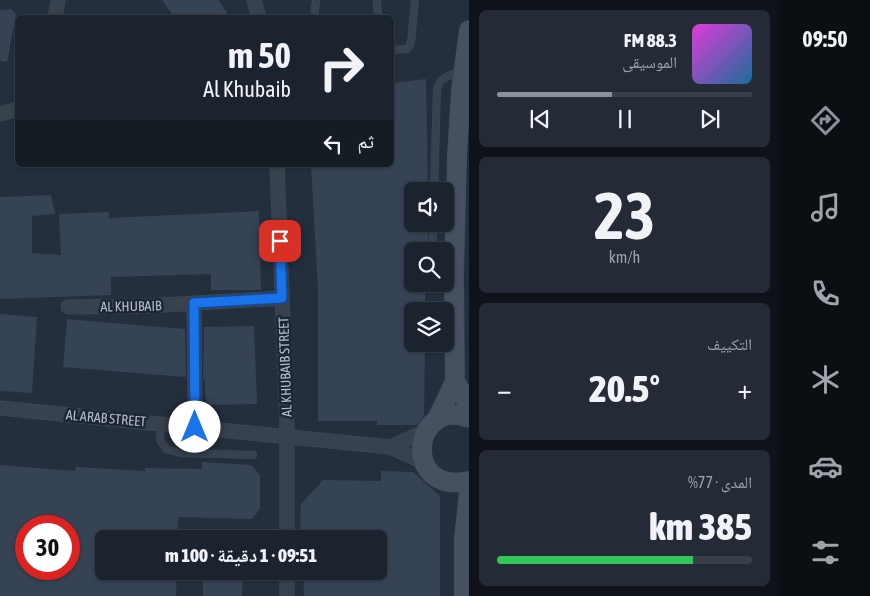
<!DOCTYPE html>
<html lang="ar">
<head>
<meta charset="utf-8">
<style>
	:root { --surface:#1b232e; --page:#242b36; --text:#f1f3f6; --muted:#a0a4aa; --line:#39404a; --accent:#8c9099 }
	body { margin:0; font-family:"Asap Condensed","Noto Naskh Arabic",sans-serif; background:var(--page); color:var(--text); direction:rtl; height:100vh; display:flex; flex-direction:column; font-size:19px; white-space:nowrap }
	* { box-sizing:border-box; margin:0 }
	p { font-size:16px; color:var(--muted) }
	.icon { flex:none; width:28px; height:28px; fill:none; stroke:currentColor; stroke-width:2; stroke-linecap:round; stroke-linejoin:round }
	.map { position:relative; flex:1; overflow:hidden; direction:ltr }
	.sheet { display:flex; flex-direction:column; gap:10px; padding:10px; background:#0f1319; width:311px }
	.sheet>* { flex:none }
	.hud { position:absolute; left:15px; top:15px; width:379px; height:152px; border-radius:8px; box-shadow:0 1px 4px #0004,0 0 0 1px var(--line); direction:rtl; background:#1b232e; color:var(--text); overflow:hidden }
	.buttons { position:absolute; left:404px; top:182px; display:grid; gap:10px }
	.buttons a { display:grid; place-items:center; width:50px; height:50px; border-radius:8px; background:var(--surface); box-shadow:0 1px 4px #0004,0 0 0 1px var(--line); font-size:25px }
	.speed { position:absolute; left:15px; top:515px; display:flex; gap:10px; font-size:25px; font-weight:700; text-align:center }
	.speed>* { display:grid; place-content:center; width:65px; height:65px; border-radius:50%; background:var(--surface); box-shadow:0 1px 4px #0004,0 0 0 1px var(--line); line-height:1 }
	.speed .limit { border:8px solid #d22; background:#fff; color:#111 }
	.pin { position:absolute; display:grid; place-items:center; width:42px; height:42px; color:#fff; margin:-21px; border-radius:10px; box-shadow:0 2px 8px #0006 }
	.me { position:absolute; width:55px; margin:-28px; rotate:0deg; stroke-linejoin:round; filter:drop-shadow(0 0 4px #0008) }
	.turn { display:flex; align-items:center; gap:18px; height:105px; padding:0 20px; font-size:22px }
	.turn .icon { width:65px; height:65px; stroke-width:2.5 }
	.turn b { display:block; font-size:35px; line-height:42px }
	.then { display:flex; align-items:center; height:48px; padding:0 20px; background:#0003; gap:10px; font-size:19px }
	.big { font-size:38px; font-weight:800; line-height:1.1 }
	.sheet .tile { flex:1; display:flex; flex-direction:column; justify-content:center; gap:8px; min-width:0; padding:0 18px; border-radius:8px; background:var(--page) }
	.sheet .dial { align-items:center; gap:0 }
	.dial b { font-size:65px; line-height:1 }
	.song { display:flex; align-items:center; gap:15px }
	.cover { width:60px; height:60px; border-radius:8px; background:linear-gradient(135deg,hsl(300 70% 55%),hsl(200 70% 35%)) }
	.played { height:5px; border-radius:2px; background:linear-gradient(90deg,var(--accent) 45%,var(--line) 45%) }
	.keys { display:flex; justify-content:space-around; direction:ltr }
	.heat { display:flex; justify-content:space-between; align-items:center; font-size:28px; direction:ltr }
	.charge { height:8px; border-radius:4px; background:linear-gradient(90deg,#34c759 77%,var(--line) 0) }
	.trip { position:absolute; left:95px; top:530px; width:292px; height:50px; border-radius:8px; background:var(--surface); box-shadow:0 1px 4px #0004,0 0 0 1px var(--line); font-weight:800; line-height:50px; text-align:center; direction:rtl }
	main { display:flex; flex:1; min-height:0 }
	.tab-bar { display:flex; flex-direction:column; width:90px; justify-content:space-around; align-items:center; background:#0b0e12; color:var(--muted) }
	.tab-bar .icon { width:35px; height:35px }
	.tab-bar .selected { color:var(--accent) }
	.tab-bar b { font-size:22px; color:var(--text) }
	.map>svg:first-child { display:block }
	.building { fill:#364354; fill-rule:evenodd }
	.lines { fill:none; stroke-linecap:round; stroke-linejoin:round }
	.lane-casing { stroke:#414a57; stroke-width:8 }
	.street-casing { stroke:#414a57; stroke-width:15 }
	.secondary-casing { stroke:#414a57; stroke-width:20 }
	.lane { stroke:#38414e; stroke-width:7 }
	.street { stroke:#38414e; stroke-width:14 }
	.secondary { stroke:#465061; stroke-width:19 }
	.route-casing { stroke:#114b97; stroke-width:12 }
	.route { stroke:#1a73e8; stroke-width:9 }
	.labels { text-anchor:middle; stroke-width:5; stroke-linejoin:round; paint-order:stroke }
	.street-label { font-size:14px; fill:#b4bcc9; stroke:#1d2633 }
</style>
</head>
<body>
<main>
<nav class="tab-bar">
<b>09:50</b>
<svg class="icon selected" aria-label="directions" viewBox="0 0 24 24"><path d="M12 3l9 9-9 9-9-9zM9 14v-3h6M13 9l2 2-2 2"/></svg>
<svg class="icon" aria-label="music" viewBox="0 0 24 24"><path d="M9 18V5l10-2v13"/><circle cx="6" cy="18" r="3"/><circle cx="16" cy="16" r="3"/></svg>
<svg class="icon" aria-label="phone" viewBox="0 0 24 24"><path d="M5 4h4l2 5-3 2q2 4 5 5l2-3 5 2v4C11 20 4 13 5 4z"/></svg>
<svg class="icon" aria-label="climate" viewBox="0 0 24 24"><path d="M12 3v18M4 7l16 10M4 17L20 7"/></svg>
<svg class="icon" aria-label="car" viewBox="0 0 24 24"><path d="M5 17H2v-5l4-1 3-4h7l3 4 3 1v5h-3M9 17h6M6 11h13"/><circle cx="7" cy="17" r="2"/><circle cx="17" cy="17" r="2"/></svg>
<svg class="icon" aria-label="filters" viewBox="0 0 24 24"><path d="M4 7h16M4 17h16"/><circle cx="9" cy="7" r="2"/><circle cx="15" cy="17" r="2"/></svg>
</nav>
<section class="sheet">
<div class="tile">
<div class="song"><i class="cover"></i><div><b>88.3 FM</b><p>الموسيقى</p></div></div>
<div class="played"></div>
<div class="keys"><svg class="icon" aria-label="previous" viewBox="0 0 24 24"><path d="M18 5L8 12l10 7zM5 5v14"/></svg><svg class="icon" aria-label="pause" viewBox="0 0 24 24"><path d="M8 5v14M16 5v14"/></svg><svg class="icon" aria-label="next" viewBox="0 0 24 24"><path d="M6 5l10 7-10 7zM19 5v14"/></svg></div>
</div>
<div class="tile dial"><b>23</b><p>km/h</p></div>
<div class="tile"><p>التكييف</p>
<div class="heat"><a>−</a><b class="big">20.5°</b><a>+</a></div>
</div>
<div class="tile"><p>المدى · 77%</p><b class="big">385 km</b><div class="charge"></div></div>
</section>
<div class="map">
<svg width="469" height="596" viewBox="0 0 469 596">
	<rect width="100%" height="100%" fill="#242f3e"/>
	<path class="building" d="M162,0H218L231,18H175Z
		M11,9L16,15L7,62L0,61V10Z
		M426,79L428,191H412V224H428V251H412V284H425V311H412V344H425L424,416L417,425H377V421H318V290L311,165H391V83Z
		M51,195L55,214L32,216V253L61,255L59,214L109,212V218L259,211L261,290H211V274L111,277V295L0,299V197Z
		M0,314L37,317L32,393L0,391Z
		M67,319L185,329L186,377L63,367Z
		M254,326L257,404L206,405L205,379H203L204,327Z
		M202,462L251,465L260,475V509L252,519L178,517L177,539H104V571H177L176,596H0V465L75,471L76,467L145,471V468L202,469ZM26,526H69V569H26Z
		M381,471L413,472L440,496V596H304L303,571H381V531L300,529L301,504L323,480L381,481Z
		M203,571H243L242,596H203Z"/>
	<g class="lines">
		<defs>
			<path id="lane" d="M377,0L378,18
				M314,18L316,0
				M391,50L407,49L411,43L415,0
				M434,191L437,88L441,80L460,70
				M433,251V224
				M161,424L160,440L166,449L180,453L253,455"/>
			<path id="street" d="M254,0L259,18
				M55,18L58,0
				M0,114L18,109
				M277,165L287,423V539
				M194,303L195,427
				M68,307L147,306L282,298
				M0,408L390,447L423,462
				M390,447L426,431
				M287,571V596"/>
			<path id="secondary" d="M455,381L469,406
				M469,418C412,396 401,496 469,481
				M436,421L455,381L454,275L457,157L461,90L469,30
				M464,596V538L469,492"/>
		</defs>
		<use href="#lane" class="lane-casing"/>
		<use href="#street" class="street-casing"/>
		<use href="#secondary" class="secondary-casing"/>
		<use href="#lane" class="lane"/>
		<use href="#street" class="street"/>
		<use href="#secondary" class="secondary"/>
	</g>
	<g class="lines">
		<defs>
			<path id="route" d="M195,427L194,303L282,298L280,241"/>
		</defs>
		<use href="#route" class="route-casing"/>
		<use href="#route" class="route"/>
	</g>
	<g class="labels">
		<g class="street-label">
			<text transform="translate(131 306) rotate(-1)" y="5">AL KHUBAIB</text>
			<text transform="translate(285 367) rotate(-92)" y="5">AL KHUBAIB STREET</text>
			<text transform="translate(106 418) rotate(5)" y="5">AL ARAB STREET</text>
		</g>
	</g>
</svg>
<div class="buttons">
<a><svg class="icon" aria-label="sound" viewBox="0 0 24 24"><path d="M4 9h4l5-4v14l-5-4H4zM17 9q2 3 0 6"/></svg></a>
<a><svg class="icon" aria-label="search" viewBox="0 0 24 24"><circle cx="10" cy="10" r="6"/><path d="M15 15l6 6"/></svg></a>
<a><svg class="icon" aria-label="layers" viewBox="0 0 24 24"><path d="M12 4l9 5-9 5-9-5zM3 14l9 5 9-5"/></svg></a>
</div>
<div class="speed"><div class="limit">30</div></div>
<div class="pin" style="left:280px;top:241px;background:#d93025"><svg class="icon" aria-label="arrive" viewBox="0 0 24 24"><path d="M6 21V4h12l-3 4 3 4H6"/></svg></div>
<svg class="me" style="left:195px;top:427px" viewBox="-20 -20 40 40"><circle r="19" fill="#fff"/><path d="M0-13L10 11 0 6-10 11z" fill="#1a73e8"/></svg>
<div class="trip">09:51 · 1 دقيقة · 100 m</div>
<div class="hud">
<div class="turn"><svg class="icon" aria-label="right" viewBox="0 0 24 24"><path d="M7 20v-9h11M14 6l5 5-5 5"/></svg><div><b>50 m</b>Al Khubaib</div></div>
<div class="then">ثم<svg class="icon" aria-label="left" viewBox="0 0 24 24"><path d="M17 20v-9H6M10 6l-5 5 5 5"/></svg></div>
</div>
</div>
</main>
</body>
</html>
